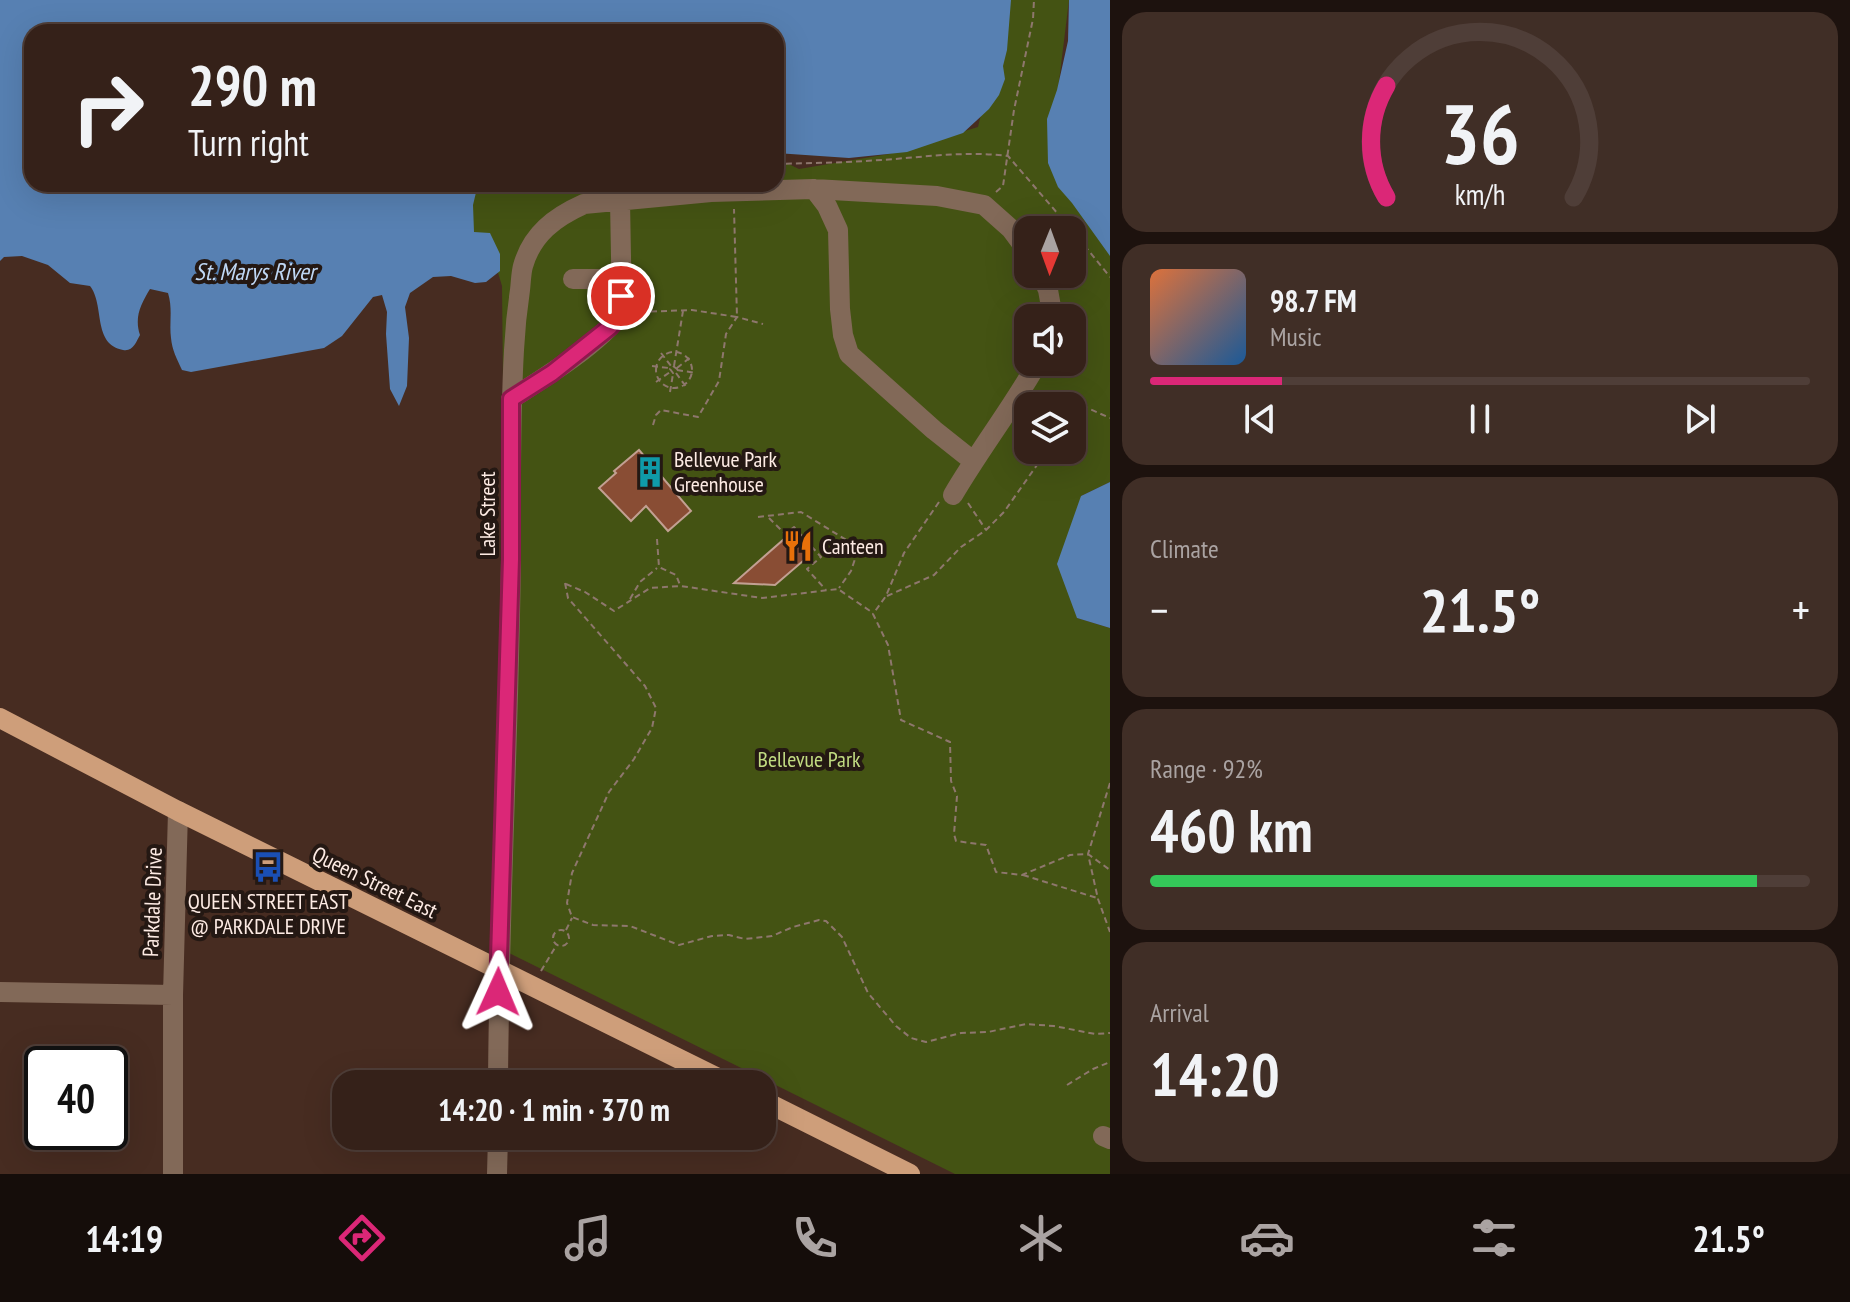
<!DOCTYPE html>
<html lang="en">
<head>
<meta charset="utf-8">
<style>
	:root { --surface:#352119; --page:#402e26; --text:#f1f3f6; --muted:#aaa3a2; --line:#4f3e38; --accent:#db2777 }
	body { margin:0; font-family:"PT Sans Narrow",sans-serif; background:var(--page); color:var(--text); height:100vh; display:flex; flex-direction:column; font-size:30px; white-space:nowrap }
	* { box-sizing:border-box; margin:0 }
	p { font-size:26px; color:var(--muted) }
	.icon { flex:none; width:44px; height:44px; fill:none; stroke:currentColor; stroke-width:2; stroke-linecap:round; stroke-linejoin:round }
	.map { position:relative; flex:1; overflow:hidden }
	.side { display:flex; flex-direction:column; gap:12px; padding:12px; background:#1d120e; width:740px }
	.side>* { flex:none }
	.banner { position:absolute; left:24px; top:24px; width:760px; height:168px; border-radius:24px; box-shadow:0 8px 32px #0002,0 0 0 2px var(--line); background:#352119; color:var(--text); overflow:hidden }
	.needle { width:52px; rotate:181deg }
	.buttons { position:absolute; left:1014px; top:216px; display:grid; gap:16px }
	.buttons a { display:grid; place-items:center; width:72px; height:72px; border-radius:16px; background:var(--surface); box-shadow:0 8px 32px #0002,0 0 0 2px var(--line); font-size:40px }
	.speed { position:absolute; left:24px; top:1046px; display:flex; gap:16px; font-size:40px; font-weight:700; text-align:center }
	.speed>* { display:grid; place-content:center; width:104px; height:104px; border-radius:50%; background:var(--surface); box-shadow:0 8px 32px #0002,0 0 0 2px var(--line); line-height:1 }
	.speed .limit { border:4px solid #111; border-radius:12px; background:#fff; color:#111 }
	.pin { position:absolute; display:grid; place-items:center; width:68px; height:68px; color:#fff; margin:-34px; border:4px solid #fff; border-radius:50%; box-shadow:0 2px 8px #0007 }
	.me { position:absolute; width:88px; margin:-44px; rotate:1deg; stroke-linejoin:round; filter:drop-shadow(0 0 6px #0008) }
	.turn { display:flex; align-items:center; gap:28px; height:168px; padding:0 32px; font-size:36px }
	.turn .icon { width:104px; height:104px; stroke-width:2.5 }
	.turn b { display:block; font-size:56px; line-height:68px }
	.big { font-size:60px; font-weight:700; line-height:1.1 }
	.side .tile { flex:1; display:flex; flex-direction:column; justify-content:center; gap:12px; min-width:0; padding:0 28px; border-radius:24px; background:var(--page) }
	.side .dial { align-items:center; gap:0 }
	.dial svg { height:208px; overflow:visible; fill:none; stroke:var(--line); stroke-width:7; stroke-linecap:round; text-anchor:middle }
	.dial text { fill:var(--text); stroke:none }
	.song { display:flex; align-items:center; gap:24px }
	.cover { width:96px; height:96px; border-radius:12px; background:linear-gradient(135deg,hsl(20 70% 55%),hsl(210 70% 35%)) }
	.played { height:8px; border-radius:4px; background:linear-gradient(90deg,var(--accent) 20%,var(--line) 20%) }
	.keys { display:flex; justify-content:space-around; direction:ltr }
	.heat { display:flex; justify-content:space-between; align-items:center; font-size:44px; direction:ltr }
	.charge { height:12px; border-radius:6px; background:linear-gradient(90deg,#34c759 92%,var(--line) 0) }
	.trip { position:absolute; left:332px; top:1070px; width:444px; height:80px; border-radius:24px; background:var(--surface); box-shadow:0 8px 32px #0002,0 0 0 2px var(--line); font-weight:700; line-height:80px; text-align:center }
	.dock { display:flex; height:128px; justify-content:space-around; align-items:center; background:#150d0a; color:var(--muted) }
	.dock .icon { width:56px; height:56px }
	.dock .selected { color:var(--accent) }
	.dock b { font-size:36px; color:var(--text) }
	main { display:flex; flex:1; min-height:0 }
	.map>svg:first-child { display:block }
	.green { fill:#445313; fill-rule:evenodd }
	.water { fill:#5780b2 }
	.building { fill:#894d34; stroke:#c2a092; stroke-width:2 }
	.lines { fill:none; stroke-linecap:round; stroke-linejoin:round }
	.path { stroke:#8e776d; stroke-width:2; stroke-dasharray:6 4; stroke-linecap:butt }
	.minor { stroke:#826958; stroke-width:20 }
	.major { stroke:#ce9e7a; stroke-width:20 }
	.route-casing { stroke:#8e194d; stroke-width:20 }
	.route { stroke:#db2777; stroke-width:14 }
	.labels { text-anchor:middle; stroke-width:8; stroke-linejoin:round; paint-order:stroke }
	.poi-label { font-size:22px; fill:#fdebe4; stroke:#241813; text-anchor:start }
	.street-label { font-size:22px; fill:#fdebe4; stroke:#241813 }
	.park-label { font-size:22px; fill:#c1db81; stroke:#241813 }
	.water-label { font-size:24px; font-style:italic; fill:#bfd7f4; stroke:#241813 }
</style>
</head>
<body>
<main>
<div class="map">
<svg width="1110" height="1174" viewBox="0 0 1110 1174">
	<rect width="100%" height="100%" fill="#472c21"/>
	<path class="green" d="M1008,0H1069L1049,163L1110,254V482L1081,496L1077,618L1110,628V1174H955L509,953L502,286L496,266L448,260L462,184H776V158L799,169L889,154L978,127ZM1028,230H1072V274H1028ZM1028,318H1072V362H1028ZM1028,406H1072V450H1028Z"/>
	<path class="water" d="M0,0H1011L1007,50L1003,66L1005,79L999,95L989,109L963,133L907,152L849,158L776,153V32H32V184H478L473,205L474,232L490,233L500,254V271L486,282L475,283L451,276L433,277L410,293L405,307L409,338L407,386L399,406L390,389L386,334L387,312L382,295L373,297L342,336L324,348L191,372L182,370C177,359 172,350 171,338C169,323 173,309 168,293L150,289C141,304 134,317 140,335C136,342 133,352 123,350C92,344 105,305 90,286L70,283L48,265L22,256L4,257L0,261Z
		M1069,0H1110V256L1072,203L1058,187L1048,163L1047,119L1057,90L1068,41Z
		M1110,482V628L1077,618L1057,564L1081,496Z"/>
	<path class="building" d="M639,450L691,511L668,531L646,506L631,521L599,488L616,473L614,471Z
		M791,533L810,555L775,585L734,583Z"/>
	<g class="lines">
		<path class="path" d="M776,164C805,163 835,163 864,161C912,159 960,150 1008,156L1071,229L1110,277
			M996,192L1003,186L1014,110L1033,19L1034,0
			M641,312L692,310L737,317L734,209
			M656 370a18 18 0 1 1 36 0a18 18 0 1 1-36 0Z
			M661,353L671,366
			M652,366L669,368
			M673,366L677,369L673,373L670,369Z
			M674,366L683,311
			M677,368L692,356
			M677,370L696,373
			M676,373L687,388
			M656,382L670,372
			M670,392L673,374
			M1072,406H1083L1110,418
			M653,425L656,415L661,410L698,417L719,381L726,334L737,317L763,324
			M939,502L904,553L886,596L873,614L888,645L901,720L950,742L951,781L957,796L954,834L956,841L986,845L996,872L1022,875L1070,855L1088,854L1110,870
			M968,503L986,530
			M758,517L801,512L848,541L856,556L851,571L839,588
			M769,518L785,534L794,527L821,557L807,569L826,590
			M657,539L659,567L676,575L680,585
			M565,583L568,598L645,686L656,708L652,728L634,759L609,792L572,873L567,903L572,917L593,925L630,926L679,945L712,936L729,935L745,939L772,936L793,927L819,920L826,921L842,937L868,993L896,1026L911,1038L926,1042L961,1033L988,1032L1026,1024L1054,1026L1095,1034L1110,1033
			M566,584L585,592L614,611L650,588L681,586L762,598L838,589L873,613
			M887,596L934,575L961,547L986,530L1004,512L1037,465L1040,450
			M630,599L640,582L657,568
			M1110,783L1088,854L1098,899L1110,932
			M1023,875L1097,898
			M566,930L572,918
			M553 938a8 8 0 1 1 16 0a8 8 0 1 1-16 0Z
			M541,971L556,946
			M1067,1085L1093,1069L1110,1062"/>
		<path class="minor" d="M814,189L827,206L838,230L840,309L843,335L849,354L934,430L973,461
			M1041,274L1048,290L1053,318
			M573,279H621
			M511,399C547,376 595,347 622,313L620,200
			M953,495C980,449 1012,408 1038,362
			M0,992L173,995
			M498,1084C499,908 509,732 511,557C511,488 510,419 514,350C515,330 517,310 520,290C521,282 521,273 523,266C532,234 555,217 584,204L711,192L814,189L937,196L984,205L1011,229L1028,252
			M1103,1136L1110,1139
			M173,1174V995L178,811
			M497,1174L498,1136"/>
		<path class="major" d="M0,718L178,811L730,1084
			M762,1100L910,1174"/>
	</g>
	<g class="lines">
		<defs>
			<path id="route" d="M498,992L511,559V399L552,373L610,327L622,313L621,296"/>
		</defs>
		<use href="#route" class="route-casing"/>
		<use href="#route" class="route"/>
	</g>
	<defs>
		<symbol id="building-bare" viewBox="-9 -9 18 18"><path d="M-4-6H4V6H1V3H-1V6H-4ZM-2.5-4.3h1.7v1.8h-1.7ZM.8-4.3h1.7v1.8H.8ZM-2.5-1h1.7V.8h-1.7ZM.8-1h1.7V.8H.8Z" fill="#0f9aa8" stroke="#241813" stroke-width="2.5" paint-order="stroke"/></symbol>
		<symbol id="restaurant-bare" viewBox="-9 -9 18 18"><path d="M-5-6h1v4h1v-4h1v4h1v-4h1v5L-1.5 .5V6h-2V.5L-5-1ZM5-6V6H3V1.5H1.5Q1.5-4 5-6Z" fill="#e8710a" stroke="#241813" stroke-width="2.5" paint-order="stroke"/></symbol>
		<symbol id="bus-bare" viewBox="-9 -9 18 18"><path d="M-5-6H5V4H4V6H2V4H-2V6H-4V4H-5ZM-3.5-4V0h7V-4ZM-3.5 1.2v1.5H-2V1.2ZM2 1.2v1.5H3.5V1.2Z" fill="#1a4fb4" stroke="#241813" stroke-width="2.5" paint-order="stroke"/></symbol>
	</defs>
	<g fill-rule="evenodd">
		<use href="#building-bare" x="628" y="450" width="44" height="44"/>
		<use href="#restaurant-bare" x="776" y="524" width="44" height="44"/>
		<use href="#bus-bare" x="246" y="845" width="44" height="44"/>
	</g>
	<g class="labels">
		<g class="poi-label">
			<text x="674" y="467">Bellevue Park<tspan x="674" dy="25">Greenhouse</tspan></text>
			<text x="822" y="554">Canteen</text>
			<text x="268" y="909" text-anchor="middle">QUEEN STREET EAST<tspan x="268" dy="25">@ PARKDALE DRIVE</tspan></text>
		</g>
		<g class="street-label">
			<text transform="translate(487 514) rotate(-90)" y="8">Lake Street</text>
			<text transform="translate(375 882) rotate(26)" y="8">Queen Street East</text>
			<text transform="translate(152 902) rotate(-88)" y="8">Parkdale Drive</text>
		</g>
		<g class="park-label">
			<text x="809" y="767">Bellevue Park</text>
		</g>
		<g class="water-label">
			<text x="255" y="280">St. Marys River</text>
		</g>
	</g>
</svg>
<div class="buttons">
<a><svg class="needle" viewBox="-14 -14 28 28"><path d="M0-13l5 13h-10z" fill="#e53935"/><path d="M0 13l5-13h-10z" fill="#aaa3a2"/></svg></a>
<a><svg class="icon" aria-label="sound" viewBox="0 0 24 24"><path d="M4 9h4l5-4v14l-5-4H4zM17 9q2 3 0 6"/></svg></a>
<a><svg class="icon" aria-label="layers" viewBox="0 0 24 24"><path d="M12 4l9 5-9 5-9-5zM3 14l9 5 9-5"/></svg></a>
</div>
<div class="speed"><div class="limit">40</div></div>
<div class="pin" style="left:621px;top:296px;background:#d93025"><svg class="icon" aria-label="arrive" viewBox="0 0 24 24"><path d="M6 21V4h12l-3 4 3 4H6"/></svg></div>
<svg class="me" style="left:498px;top:992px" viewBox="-20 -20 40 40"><path d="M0-17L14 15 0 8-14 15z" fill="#db2777" stroke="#fff" stroke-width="4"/></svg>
<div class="trip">14:20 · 1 min · 370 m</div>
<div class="banner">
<div class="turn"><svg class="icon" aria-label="right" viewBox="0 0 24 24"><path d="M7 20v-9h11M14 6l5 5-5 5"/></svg><div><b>290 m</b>Turn right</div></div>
</div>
</div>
<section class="side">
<div class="tile dial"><svg viewBox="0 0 100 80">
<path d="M14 69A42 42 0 1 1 86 69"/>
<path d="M14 69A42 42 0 0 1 14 26" stroke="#db2777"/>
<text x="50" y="56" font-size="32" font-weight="700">36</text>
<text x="50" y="72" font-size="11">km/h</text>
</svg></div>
<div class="tile">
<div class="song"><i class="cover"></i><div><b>98.7 FM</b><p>Music</p></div></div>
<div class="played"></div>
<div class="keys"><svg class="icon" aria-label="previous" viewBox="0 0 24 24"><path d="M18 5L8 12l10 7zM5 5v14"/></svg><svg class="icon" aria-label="pause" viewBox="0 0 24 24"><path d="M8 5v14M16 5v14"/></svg><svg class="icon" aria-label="next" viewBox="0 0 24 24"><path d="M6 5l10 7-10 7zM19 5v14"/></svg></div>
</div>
<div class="tile"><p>Climate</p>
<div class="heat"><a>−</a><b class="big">21.5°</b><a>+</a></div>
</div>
<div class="tile"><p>Range · 92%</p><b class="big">460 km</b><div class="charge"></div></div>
<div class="tile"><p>Arrival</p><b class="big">14:20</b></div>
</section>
</main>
<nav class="dock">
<b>14:19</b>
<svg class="icon selected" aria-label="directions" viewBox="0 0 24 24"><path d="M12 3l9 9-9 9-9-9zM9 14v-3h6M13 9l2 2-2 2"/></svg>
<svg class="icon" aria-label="music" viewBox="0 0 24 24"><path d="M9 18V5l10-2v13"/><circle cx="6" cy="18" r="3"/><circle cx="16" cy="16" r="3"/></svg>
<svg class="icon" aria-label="phone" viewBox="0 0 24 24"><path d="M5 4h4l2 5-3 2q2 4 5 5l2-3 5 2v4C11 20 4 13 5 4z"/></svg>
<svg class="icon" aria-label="climate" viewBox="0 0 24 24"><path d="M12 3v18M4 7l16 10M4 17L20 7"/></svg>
<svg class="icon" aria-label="car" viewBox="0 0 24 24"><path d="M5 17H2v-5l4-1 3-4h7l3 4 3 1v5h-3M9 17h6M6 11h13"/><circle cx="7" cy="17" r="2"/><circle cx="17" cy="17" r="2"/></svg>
<svg class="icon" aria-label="filters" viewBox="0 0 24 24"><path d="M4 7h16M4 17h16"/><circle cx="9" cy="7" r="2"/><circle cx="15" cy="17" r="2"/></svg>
<b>21.5°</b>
</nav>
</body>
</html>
